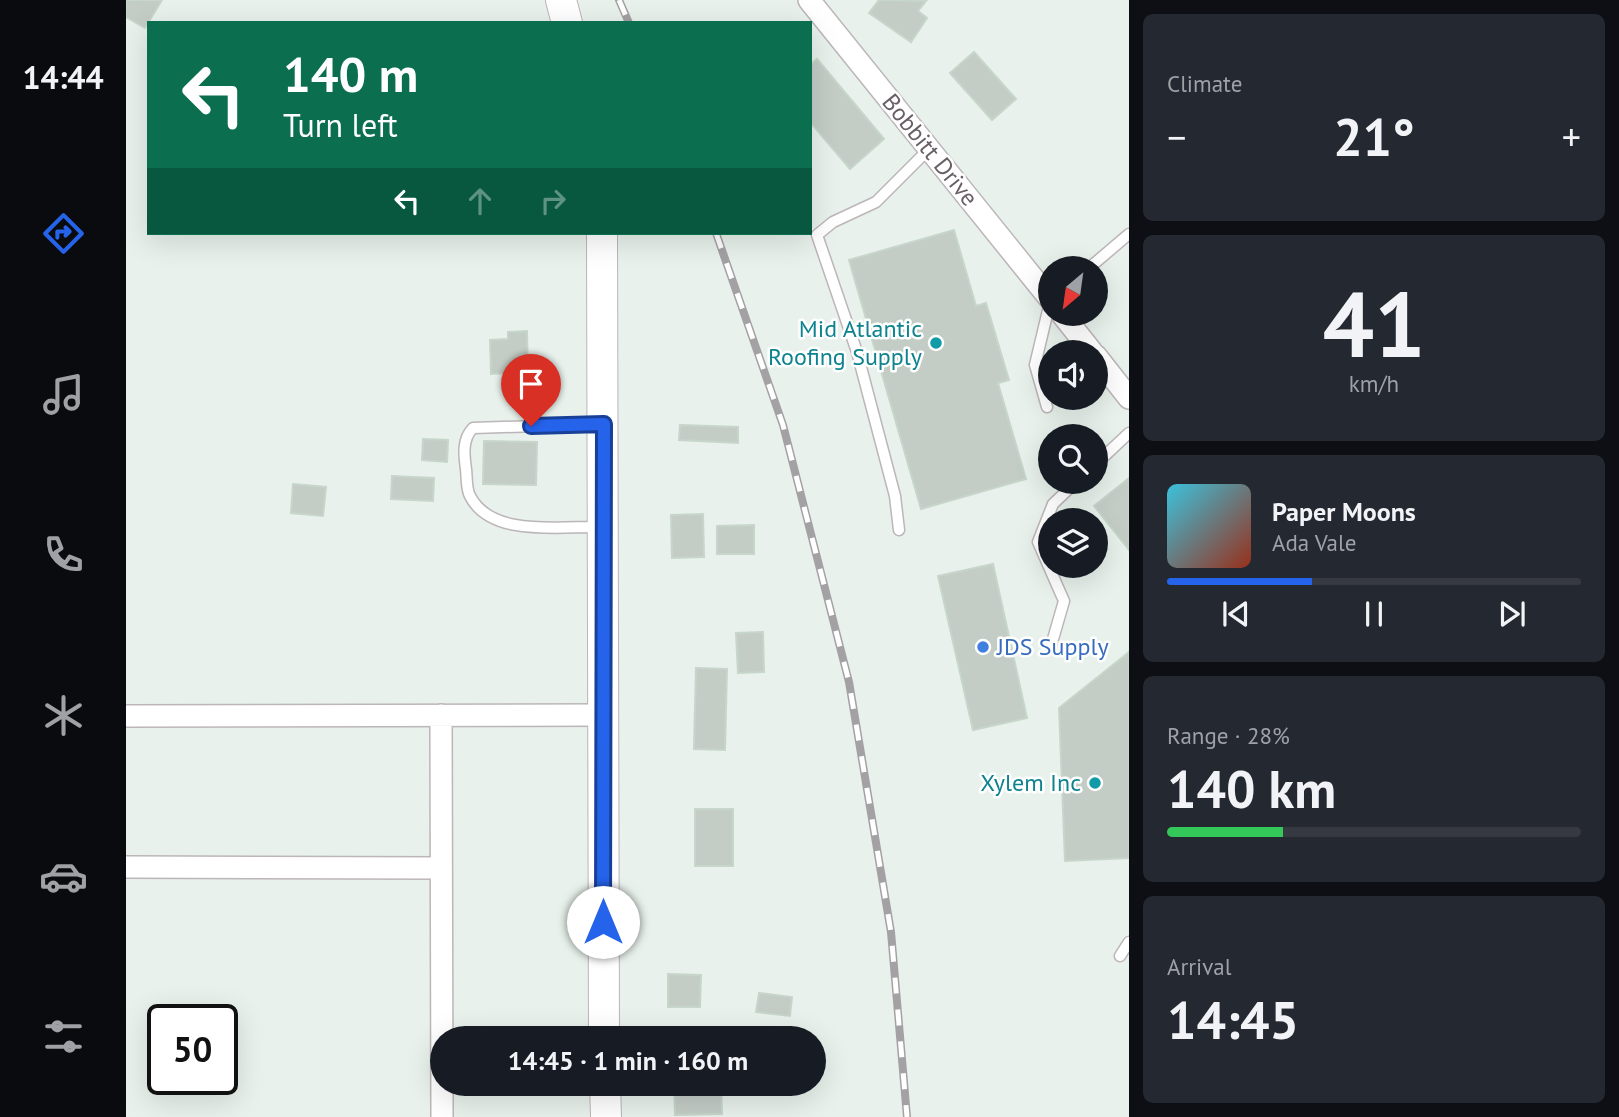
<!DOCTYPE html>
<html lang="en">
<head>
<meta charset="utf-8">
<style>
	:root { --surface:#171b24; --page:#242831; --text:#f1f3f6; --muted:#9ea1a6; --line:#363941; --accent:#2563eb }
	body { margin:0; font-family:"PT Sans",sans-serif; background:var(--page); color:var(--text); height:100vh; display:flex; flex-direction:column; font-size:26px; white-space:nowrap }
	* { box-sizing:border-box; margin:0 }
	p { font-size:23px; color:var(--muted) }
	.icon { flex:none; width:38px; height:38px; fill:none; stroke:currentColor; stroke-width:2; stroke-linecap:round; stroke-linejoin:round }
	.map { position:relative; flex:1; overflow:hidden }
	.sheet { display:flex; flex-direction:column; gap:14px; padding:14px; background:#0d0f14; width:490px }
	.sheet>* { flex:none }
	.hud { position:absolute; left:21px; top:21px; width:665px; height:214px; border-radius:0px; box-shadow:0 7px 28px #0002; background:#0b6e4f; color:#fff; overflow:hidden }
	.needle { width:46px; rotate:209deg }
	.tools { position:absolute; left:912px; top:256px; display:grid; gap:14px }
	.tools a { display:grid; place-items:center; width:70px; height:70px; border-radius:50%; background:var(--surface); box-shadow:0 7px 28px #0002; font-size:35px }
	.speed { position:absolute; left:21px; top:1004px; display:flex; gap:14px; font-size:35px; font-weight:700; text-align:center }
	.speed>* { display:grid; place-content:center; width:91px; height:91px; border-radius:50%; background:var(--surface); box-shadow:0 7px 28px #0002; line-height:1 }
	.speed .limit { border:4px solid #111; border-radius:10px; background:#fff; color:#111 }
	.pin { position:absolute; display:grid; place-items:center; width:60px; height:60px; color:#fff; margin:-72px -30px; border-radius:50% 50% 50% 0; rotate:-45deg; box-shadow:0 0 7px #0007 }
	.pin .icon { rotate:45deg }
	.me { position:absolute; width:77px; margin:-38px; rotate:0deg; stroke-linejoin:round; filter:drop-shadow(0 0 5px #0008) }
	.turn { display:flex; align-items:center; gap:24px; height:147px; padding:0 21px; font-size:32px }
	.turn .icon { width:91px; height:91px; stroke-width:2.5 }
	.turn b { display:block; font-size:49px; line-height:60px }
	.lanes { display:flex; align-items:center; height:66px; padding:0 21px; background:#0003; justify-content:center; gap:35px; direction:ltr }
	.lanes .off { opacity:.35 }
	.big { font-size:52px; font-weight:700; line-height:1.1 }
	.sheet .tile { flex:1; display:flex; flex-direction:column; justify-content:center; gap:10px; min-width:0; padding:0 24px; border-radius:10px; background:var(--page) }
	.sheet .dial { align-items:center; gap:0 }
	.dial b { font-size:91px; line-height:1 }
	.song { display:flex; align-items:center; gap:21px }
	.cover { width:84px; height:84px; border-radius:10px; background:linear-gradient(135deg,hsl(190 70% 55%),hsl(10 70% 35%)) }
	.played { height:7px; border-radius:4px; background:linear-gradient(90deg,var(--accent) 35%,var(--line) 35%) }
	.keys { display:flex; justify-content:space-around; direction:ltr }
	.heat { display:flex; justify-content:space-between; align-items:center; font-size:38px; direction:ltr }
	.charge { height:10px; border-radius:5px; background:linear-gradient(90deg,#34c759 28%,var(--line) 0) }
	.trip { position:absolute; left:304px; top:1026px; width:396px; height:70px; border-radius:35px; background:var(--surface); box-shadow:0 7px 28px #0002; font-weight:700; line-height:70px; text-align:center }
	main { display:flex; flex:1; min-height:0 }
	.menu { display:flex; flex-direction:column; width:126px; justify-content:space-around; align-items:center; background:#090b0e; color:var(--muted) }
	.menu .icon { width:49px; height:49px }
	.menu .current { color:var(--accent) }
	.menu b { font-size:32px; color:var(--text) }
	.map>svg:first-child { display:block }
	.building { fill:#c4ccc6; stroke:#c6d6ca; stroke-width:2 }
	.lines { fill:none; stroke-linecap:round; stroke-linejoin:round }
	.service-casing { stroke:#bcb5ba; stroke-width:13 }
	.minor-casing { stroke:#bcb5ba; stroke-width:24 }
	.secondary-casing { stroke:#bcb4bb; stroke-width:32 }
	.service { stroke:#fff; stroke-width:10 }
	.minor { stroke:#fff; stroke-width:21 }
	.secondary { stroke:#fff; stroke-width:30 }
	.rail-casing { stroke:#a4a1a4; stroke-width:8 }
	.rail { stroke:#fff; stroke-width:5; stroke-dasharray:16; stroke-linecap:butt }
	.route-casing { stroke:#184099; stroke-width:18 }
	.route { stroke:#2563eb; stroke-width:12 }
	.culture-dot { fill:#0f9aa8; stroke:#fff; stroke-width:2.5 }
	.shop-dot { fill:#3f7fe0; stroke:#fff; stroke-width:2.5 }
	.labels { text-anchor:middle; stroke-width:5; stroke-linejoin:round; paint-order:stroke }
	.street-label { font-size:24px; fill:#685f67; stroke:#fff }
	.culture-label { font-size:24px; fill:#0d838f; stroke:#fff; text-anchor:end }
	.shop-label { font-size:24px; fill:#366cbe; stroke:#fff; text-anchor:start }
</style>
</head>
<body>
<main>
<nav class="menu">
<b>14:44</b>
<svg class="icon current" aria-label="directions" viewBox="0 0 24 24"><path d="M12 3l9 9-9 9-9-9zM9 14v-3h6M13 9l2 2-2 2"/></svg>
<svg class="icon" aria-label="music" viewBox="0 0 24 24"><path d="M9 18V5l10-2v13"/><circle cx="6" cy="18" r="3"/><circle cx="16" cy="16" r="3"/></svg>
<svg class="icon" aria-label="phone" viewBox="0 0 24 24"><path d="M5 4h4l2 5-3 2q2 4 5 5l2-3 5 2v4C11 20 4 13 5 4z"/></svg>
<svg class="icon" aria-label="climate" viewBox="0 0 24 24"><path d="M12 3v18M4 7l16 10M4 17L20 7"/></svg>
<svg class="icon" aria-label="car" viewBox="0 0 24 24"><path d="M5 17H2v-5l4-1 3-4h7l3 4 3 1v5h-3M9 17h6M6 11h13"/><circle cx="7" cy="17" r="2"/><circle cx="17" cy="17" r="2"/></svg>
<svg class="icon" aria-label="filters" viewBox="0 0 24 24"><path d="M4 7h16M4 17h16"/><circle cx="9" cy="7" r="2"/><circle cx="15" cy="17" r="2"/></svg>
</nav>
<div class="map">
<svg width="1003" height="1117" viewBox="0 0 1003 1117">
	<rect width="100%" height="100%" fill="#e8f1eb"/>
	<path class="building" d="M0,0H36L19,28L0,17Z
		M753,0L800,1L792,11L801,18L785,42L743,13Z
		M848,52L890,99L866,120L824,73Z
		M691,59L758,139L724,169L684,122V65Z
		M828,230L850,306L860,303L883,380L872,383L900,479L795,509L723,260Z
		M401,331L402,372L365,374L364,340L382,339V332Z
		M554,425L612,427V443L553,440Z
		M297,439L322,440L321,462L296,460Z
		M358,441L411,442L410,485L357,484Z
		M266,476L308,478L307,501L265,499Z
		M1003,478V550L968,506Z
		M167,484L200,487L197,516L165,513Z
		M577,514L578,557L546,558L545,515Z
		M628,525V554H591V526Z
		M867,564L901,718L847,730L812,576Z
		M637,632L638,672L612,673L610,633Z
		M1003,652V858L939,861L933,708Z
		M570,668L601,669L599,750L568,749Z
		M569,809H607V866H569Z
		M542,974L575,975L574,1007H542Z
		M633,993L666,997L664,1016L630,1012Z
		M548,1083H595L596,1114L549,1115Z"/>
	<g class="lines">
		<defs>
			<path id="service" d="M963,268L1003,234
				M921,407L909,365L924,302
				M474,424L347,428C336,439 338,455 340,469C341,477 340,489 344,496C365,538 436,526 475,527
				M970,464L1003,433
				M773,530L769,496L731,352L691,235L707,222L750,202L803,149
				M925,646L938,601L912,542L927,504L951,481
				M994,956L1003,942"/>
			<path id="minor" d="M683,0L924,299
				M935,313L966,352
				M970,356L1003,398
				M315,715L316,1117
				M0,716L477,715
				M0,867L315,868"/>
			<path id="secondary" d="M435,0L441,23
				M476,233L478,1038
				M479,1083L480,1117"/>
		</defs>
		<use href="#service" class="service-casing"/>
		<use href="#minor" class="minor-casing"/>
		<use href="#secondary" class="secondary-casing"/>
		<use href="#service" class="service"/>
		<use href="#minor" class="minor"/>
		<use href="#secondary" class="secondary"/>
		<defs>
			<path id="rail" d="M493,0L503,23
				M590,233L657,425L723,682L765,932L781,1117"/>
		</defs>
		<use href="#rail" class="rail-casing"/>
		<use href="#rail" class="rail"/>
	</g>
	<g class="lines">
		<defs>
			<path id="route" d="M405,426L478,424L477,922"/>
		</defs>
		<use href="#route" class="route-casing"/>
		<use href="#route" class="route"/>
	</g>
	<g class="culture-dot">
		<circle cx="810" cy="343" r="7"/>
		<circle cx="969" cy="783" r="7"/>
	</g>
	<circle class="shop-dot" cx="857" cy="647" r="7"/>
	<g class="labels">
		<g class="street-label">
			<text transform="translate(804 150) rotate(51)" y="8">Bobbitt Drive</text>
		</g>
		<g class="culture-label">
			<text x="796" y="337">Mid Atlantic<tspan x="796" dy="28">Roofing Supply</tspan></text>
			<text x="955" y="791">Xylem Inc</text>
		</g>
		<g class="shop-label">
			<text x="871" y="655">JDS Supply</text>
		</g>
	</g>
</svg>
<div class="tools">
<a><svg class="needle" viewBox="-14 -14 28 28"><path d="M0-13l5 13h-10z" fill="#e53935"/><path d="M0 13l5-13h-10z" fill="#9ea1a6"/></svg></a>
<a><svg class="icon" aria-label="sound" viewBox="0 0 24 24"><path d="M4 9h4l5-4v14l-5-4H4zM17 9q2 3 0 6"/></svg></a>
<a><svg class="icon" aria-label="search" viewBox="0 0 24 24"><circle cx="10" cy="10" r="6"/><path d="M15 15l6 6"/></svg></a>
<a><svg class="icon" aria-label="layers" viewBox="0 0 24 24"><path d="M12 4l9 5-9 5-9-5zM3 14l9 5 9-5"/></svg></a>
</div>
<div class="speed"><div class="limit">50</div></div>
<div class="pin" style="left:405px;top:426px;background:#d93025"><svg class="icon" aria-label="arrive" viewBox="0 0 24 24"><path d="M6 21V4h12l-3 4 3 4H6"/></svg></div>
<svg class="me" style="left:477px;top:922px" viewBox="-20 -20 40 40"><circle r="19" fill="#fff"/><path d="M0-13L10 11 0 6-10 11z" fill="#2563eb"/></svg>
<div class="trip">14:45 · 1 min · 160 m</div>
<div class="hud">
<div class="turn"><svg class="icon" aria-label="left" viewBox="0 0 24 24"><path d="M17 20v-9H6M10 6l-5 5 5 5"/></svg><div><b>140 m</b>Turn left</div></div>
<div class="lanes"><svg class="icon" aria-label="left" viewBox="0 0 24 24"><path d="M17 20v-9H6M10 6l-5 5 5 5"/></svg><svg class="icon off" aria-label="ahead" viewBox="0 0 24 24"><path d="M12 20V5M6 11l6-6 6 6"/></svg><svg class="icon off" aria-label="right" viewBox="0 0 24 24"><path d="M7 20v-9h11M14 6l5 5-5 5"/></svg></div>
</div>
</div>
<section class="sheet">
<div class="tile"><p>Climate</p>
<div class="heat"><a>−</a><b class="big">21°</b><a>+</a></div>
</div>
<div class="tile dial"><b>41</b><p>km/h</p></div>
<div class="tile">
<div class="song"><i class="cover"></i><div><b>Paper Moons</b><p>Ada Vale</p></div></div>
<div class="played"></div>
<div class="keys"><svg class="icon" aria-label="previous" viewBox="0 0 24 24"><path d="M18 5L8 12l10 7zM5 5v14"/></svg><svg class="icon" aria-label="pause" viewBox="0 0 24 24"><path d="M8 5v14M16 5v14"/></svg><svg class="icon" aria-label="next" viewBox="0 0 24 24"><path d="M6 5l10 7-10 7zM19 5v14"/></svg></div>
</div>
<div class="tile"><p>Range · 28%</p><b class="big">140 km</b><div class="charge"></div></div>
<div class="tile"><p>Arrival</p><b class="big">14:45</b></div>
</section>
</main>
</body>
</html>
